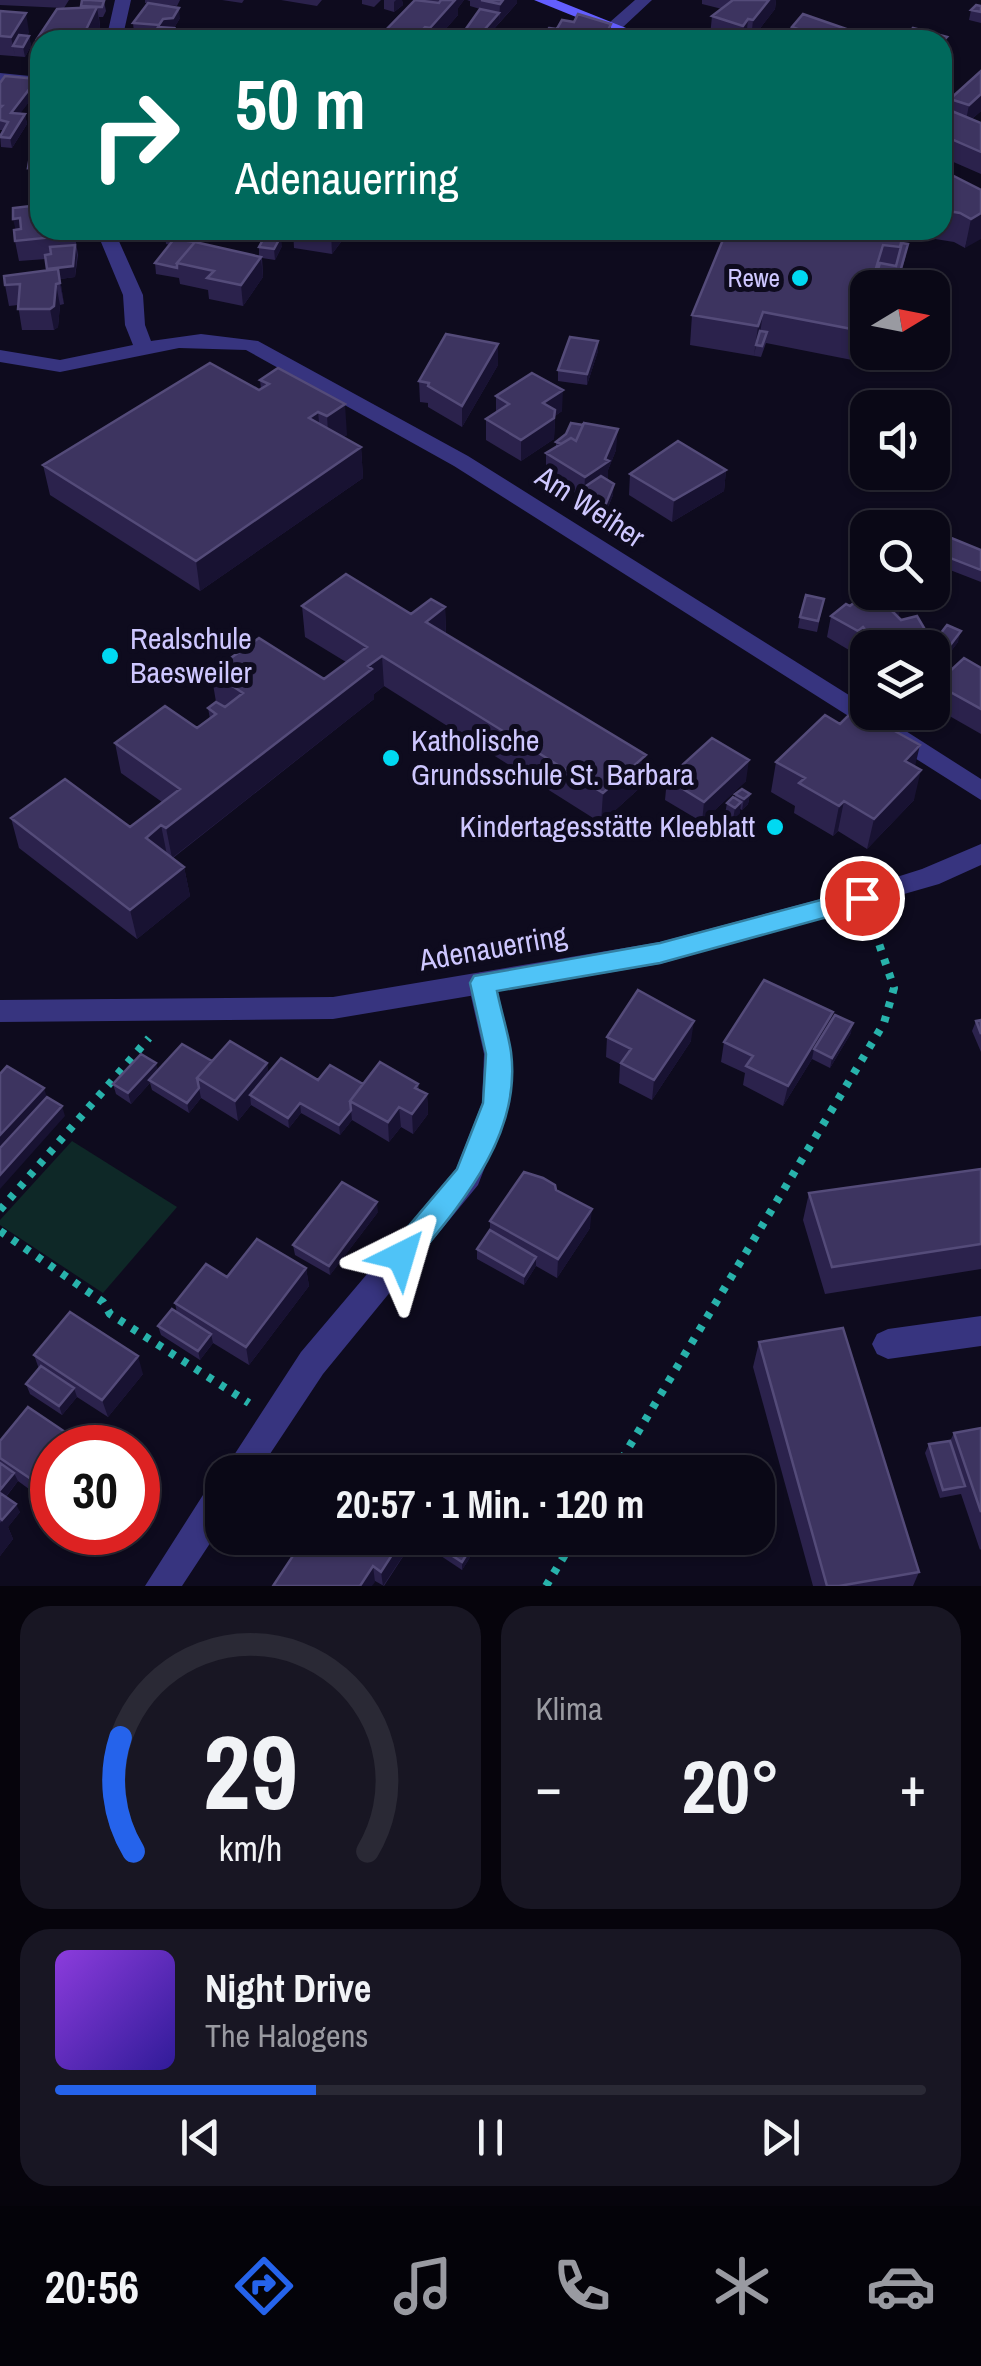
<!DOCTYPE html>
<html lang="de">
<head>
<meta charset="utf-8">
<style>
	:root { --surface:#0a0816; --page:#181623; --text:#f1f3f6; --muted:#999aa1; --line:#2a2935; --accent:#2563eb }
	body { margin:0; font-family:"Archivo Narrow",sans-serif; background:var(--page); color:var(--text); height:100vh; display:flex; flex-direction:column; font-size:38px; white-space:nowrap }
	* { box-sizing:border-box; margin:0 }
	p { font-size:32px; color:var(--muted) }
	.icon { flex:none; width:55px; height:55px; fill:none; stroke:currentColor; stroke-width:2; stroke-linecap:round; stroke-linejoin:round }
	.map { position:relative; height:1586px; overflow:hidden }
	.sheet { display:flex; flex-direction:column; gap:20px; padding:20px; background:#06040c; flex:1 }
	.sheet>* { flex:none }
	.guide { position:absolute; left:30px; top:30px; width:922px; height:210px; border-radius:30px; box-shadow:0 2px 8px #0004,0 0 0 2px var(--line); background:#00695c; color:#fff; overflow:hidden }
	.needle { width:65px; rotate:80deg }
	.fabs { position:absolute; left:850px; top:270px; display:grid; gap:20px }
	.fabs a { display:grid; place-items:center; width:100px; height:100px; border-radius:20px; background:var(--surface); box-shadow:0 2px 8px #0004,0 0 0 2px var(--line); font-size:50px }
	.speed { position:absolute; left:30px; top:1425px; display:flex; gap:20px; font-size:50px; font-weight:700; text-align:center }
	.speed>* { display:grid; place-content:center; width:130px; height:130px; border-radius:50%; background:var(--surface); box-shadow:0 2px 8px #0004,0 0 0 2px var(--line); line-height:1 }
	.speed .limit { border:15px solid #d22; background:#fff; color:#111 }
	.pin { position:absolute; display:grid; place-items:center; width:85px; height:85px; color:#fff; margin:-42px; border:5px solid #fff; border-radius:50%; box-shadow:0 2px 10px #0007 }
	.me { position:absolute; width:110px; margin:-55px; rotate:40deg; stroke-linejoin:round; filter:drop-shadow(0 0 8px #0008) }
	.turn { display:flex; align-items:center; gap:35px; height:210px; padding:0 40px; font-size:45px }
	.turn .icon { width:130px; height:130px; stroke-width:2.5 }
	.turn b { display:block; font-size:70px; line-height:85px }
	.big { font-size:75px; font-weight:700; line-height:1.1 }
	.sheet .tile { flex:1; display:flex; flex-direction:column; justify-content:center; gap:15px; min-width:0; padding:0 35px; border-radius:30px; background:var(--page) }
	.sheet .dial { align-items:center; gap:0 }
	.dial svg { height:260px; overflow:visible; fill:none; stroke:var(--line); stroke-width:7; stroke-linecap:round; text-anchor:middle }
	.dial text { fill:var(--text); stroke:none }
	.song { display:flex; align-items:center; gap:30px }
	.cover { width:120px; height:120px; border-radius:15px; background:linear-gradient(135deg,hsl(270 70% 55%),hsl(250 70% 35%)) }
	.played { height:10px; border-radius:5px; background:linear-gradient(90deg,var(--accent) 30%,var(--line) 30%) }
	.keys { display:flex; justify-content:space-around; direction:ltr }
	.heat { display:flex; justify-content:space-between; align-items:center; font-size:55px; direction:ltr }
	.sheet .tiles { flex:1; display:grid; gap:20px; grid-template-columns:1fr 1fr }
	.tile:last-child { grid-column:span 2 }
	.trip { position:absolute; left:205px; top:1455px; width:570px; height:100px; border-radius:30px; background:var(--surface); box-shadow:0 2px 8px #0004,0 0 0 2px var(--line); font-weight:700; line-height:100px; text-align:center }
	.dock { display:flex; height:160px; justify-content:space-around; align-items:center; background:#040309; color:var(--muted) }
	.dock .icon { width:70px; height:70px }
	.dock .active { color:var(--accent) }
	.dock b { font-size:45px; color:var(--text) }
	.map>svg:first-child { display:block }
	.green { fill:#0e2827 }
	.lines { fill:none; stroke-linecap:round; stroke-linejoin:round }
	.path { stroke:#28b2ab; stroke-width:8; stroke-dasharray:6 9; stroke-linecap:butt }
	.service { fill:#37347f; fill-rule:evenodd }
	.minor { fill:#37347f; fill-rule:evenodd }
	.tertiary { fill:#37347f; fill-rule:evenodd }
	.secondary { fill:#635eff; fill-rule:evenodd }
	.wall { fill:#2b224c }
	.shaded-wall { fill:#181232 }
	.building { fill:#3d3460; stroke:#544b79; stroke-width:2.5 }
	.route { fill:#4fc3f7; stroke:#337fa1; stroke-width:2.5 }
	.poi-dot { fill:#00d9f2; stroke:#0e0b1e; stroke-width:4 }
	.labels { text-anchor:middle; stroke-width:10; stroke-linejoin:round; paint-order:stroke }
	.far-poi-label { font-size:25px; fill:#cec7ff; stroke:#0e0b1e; text-anchor:end }
	.street-label { font-size:30px; fill:#cec7ff; stroke:#0e0b1e }
	.poi-label { font-size:30px; fill:#cec7ff; stroke:#0e0b1e; text-anchor:start }
</style>
</head>
<body>
<div class="map">
<svg width="981" height="1586" viewBox="0 0 981 1586">
	<rect width="100%" height="100%" fill="#0e0b1e"/>
	<path class="green" d="M72,1141L177,1207L103,1293L0,1225V1220Z"/>
	<g class="lines">
		<path class="path" d="M0,1210L149,1038
			M0,1231L103,1302L110,1314L249,1403
			M614,1472L884,1023L894,988L872,923
			M546,1586L575,1538"/>
		<path class="service" d="M458,29L470,32L464,40H450Z"/>
		<path class="minor" d="M115,0H131L122,40H106Z
			M635,0H652L622,28H610V22Z
			M0,73L40,77V87L0,83Z
			M96,230H114L143,295L145,325L151,341L201,334L258,341L468,456L868,707V712H876L981,779V800L454,466L246,350L179,348L60,372L0,362V350L60,360L133,345L125,325L123,295Z
			M482,972L492,975L496,983L512,1054L510,1103L478,1185L323,1374L258,1472H223L301,1352L456,1169L482,1103L484,1054L468,983L472,975Z
			M981,1316V1346L888,1359L877,1354L872,1344L877,1334L888,1329Z
			M222,1480V1525L182,1586H145L210,1484Z"/>
		<path class="tertiary" d="M981,844V865L939,884L660,964L333,1019L0,1022V1000L333,997L660,942L862,888L922,869Z"/>
		<path class="secondary" d="M534,0H556L656,40H633Z"/>
	</g>
	<path class="wall" d="M0,0H69L64,8L0,5Z
		M82,0L104,1L106,11L103,17H99L100,27L93,40H40V53L37,39L81,8Z
		M145,0H180L177,6L145,3Z
		M222,0H244L242,3Z
		M281,0H322L317,6Z
		M362,0H381L374,7L362,4Z
		M384,0H402L403,5L394,12L384,9Z
		M425,0H464L458,8V15L436,40H382V34Z
		M467,0H517V3L485,39L480,9L470,6V1Z
		M702,0H776L775,9L758,31L766,33L765,40H724L710,36L712,16L722,9L702,4Z
		M981,6V23L969,20L971,10Z
		M0,11L29,32L27,36H29L31,46L25,57L0,55Z
		M180,18L174,28L175,37L184,40L134,33L133,23Z
		M792,27L854,40H769L791,35Z
		M549,28L610,40H542Z
		M981,71V111L972,119L981,123V174L942,157V107L948,109L950,99Z
		M37,79L39,89L20,113L25,114L27,124L12,148L1,147L0,134L3,130H0V83Z
		M40,131V188H32L28,168Z
		M942,170L981,190L965,248L954,242L904,234L902,243L906,255L897,288H868V309L852,360L766,343L761,357L690,345L692,315L723,239L716,238L717,230H942Z
		M40,230H74L78,255L75,277L60,279L64,304L60,305L58,327L54,330H22L18,305L9,306L5,285L48,270L46,259L19,261L15,241Z
		M262,230H284L282,234Z
		M293,230H350L332,254L294,248Z
		M665,230H702L699,236Z
		M190,232L184,241L259,256V247L282,246L275,260L262,258L263,277L243,306L209,299L208,290L180,284L179,278L156,274L155,263L170,245L166,244L165,234Z
		M598,351L587,385L558,381V370Z
		M498,365L462,427L428,407V403L420,402L419,381Z
		M278,368L347,435L343,437L361,447L363,478L200,591L50,495L43,465L261,389L260,380Z
		M496,396L562,411L555,416L554,439L521,461L486,440V419L496,412Z
		M556,442L616,450L608,470V480L613,495L604,517L579,501L580,496L546,474V453L556,447Z
		M726,470L724,491L672,522L629,495L630,474Z
		M932,542L981,550V582L932,563Z
		M903,593L897,616L901,620L927,633L924,648H868V658L859,649L854,653L827,637L831,616L850,606Z
		M824,599L817,632L798,628L800,617Z
		M302,606L411,614L445,607L446,634L643,785L601,823L384,686L374,694V699L173,858L184,867L190,896L137,939L19,848L11,818L130,827L162,802L121,773L115,743L197,728L210,719L208,708L216,702L211,672L324,679L346,662L305,637Z
		M958,642L942,663L932,659V648H930L931,646Z
		M981,668V734L932,706L936,684Z
		M776,762L915,766L914,800L867,849L838,831L833,836L794,813L795,806L771,792Z
		M667,779L746,781L702,822L665,800Z
		M735,794H750L748,804L742,810L740,809V813L733,819L725,814L727,803L735,798Z
		M981,1020V1052L972,1031L976,1021Z
		M830,1022L851,1033L830,1068L812,1059L783,1106L743,1085L745,1073L721,1062L724,1042Z
		M607,1037L691,1041L652,1100L619,1083L620,1064L606,1057Z
		M212,1061L267,1063L268,1073L318,1080L363,1084H418L419,1090L427,1094L428,1114L413,1134L401,1127L389,1142L352,1120L340,1135L301,1113L289,1128L251,1105L238,1121L201,1098L189,1113L152,1090L150,1083L131,1104L116,1094L113,1084L158,1070Z
		M981,1169V1269L825,1294L803,1220L809,1193Z
		M556,1190L590,1228L557,1278L536,1266L524,1285L477,1259V1249L490,1230V1221Z
		M378,1212L330,1275L295,1255L293,1245Z
		M306,1268L309,1286L249,1365L213,1343L200,1360L161,1335L158,1326L177,1313L175,1303L227,1277Z
		M759,1342L919,1572L913,1586H813L753,1367Z
		M34,1355L143,1374L108,1417L77,1397L62,1415L30,1394L26,1384L39,1369Z
		M981,1428V1549L980,1550L961,1494L940,1498L925,1453L929,1444L950,1441L954,1433Z
		M0,1441L52,1448V1490L44,1500L18,1481L6,1497L20,1512L8,1527L13,1539L0,1556Z
		M316,1538H415L384,1586L311,1545Z
		M422,1538H479V1543L462,1570L423,1544Z"/>
	<path class="shaded-wall" d="M396,0H402L403,5L394,12V2Z
		M455,0H464L458,8V15L436,40H430V28Z
		M503,0H517V3L499,23L500,4Z
		M769,0H776L775,9L751,40L753,20Z
		M97,7L100,27L93,40H81Z
		M179,8L180,18L174,28L176,40H167L160,35L159,25L163,19Z
		M26,13L29,32L21,47L13,46L15,56L11,37Z
		M499,13V23L484,40L478,37Z
		M748,19L746,39L741,40L743,26Z
		M611,24L610,40H603Z
		M425,27L426,40H413Z
		M29,36L31,46L25,57L23,47Z
		M947,37L942,57V42Z
		M37,79L39,89L13,123L11,113Z
		M981,94V111L965,125L969,105Z
		M25,114L27,124L12,148L10,138Z
		M981,213V239L965,248L971,219Z
		M20,218L24,239L18,240L13,219Z
		M183,230H190V232L181,246L179,236Z
		M333,230H350L332,254L331,233Z
		M281,236L282,246L275,260L274,249Z
		M75,245L77,255L75,277L60,279L64,304L59,279L49,280Z
		M883,245L874,286L870,288Z
		M261,257L263,277L243,306L241,285Z
		M56,284L60,305L58,327L54,330L50,309Z
		M868,296V309L852,360L857,330Z
		M763,312L759,342L756,345L754,356L758,326Z
		M598,341V351L587,385V374Z
		M498,344V365L462,427V406Z
		M563,390L562,411L555,416L554,439L521,461V440L543,403Z
		M345,404L347,435L329,447L327,416Z
		M318,412L321,442L309,418Z
		M618,429L616,450L608,470V483L584,493L585,477L605,459Z
		M361,447L363,478L200,591L196,561Z
		M726,470L724,491L672,522L674,500Z
		M614,484L613,495L604,517L605,506Z
		M903,593L899,615L883,628L887,606Z
		M445,607L446,638L426,622Z
		M863,627L859,649L854,653L858,631Z
		M961,631L958,642L942,663L945,652Z
		M927,633L924,648H877L878,644Z
		M382,656L384,686L374,694V699L172,858L166,828Z
		M920,745L913,775L905,761Z
		M646,755L643,785L601,823L603,793Z
		M749,760L746,781L702,822L704,802Z
		M921,770L914,800L867,849L874,819Z
		M750,794L748,804L742,810L744,799Z
		M844,801L838,831L833,836L839,806Z
		M741,802L740,813L733,819L735,808Z
		M161,825L167,855L146,838Z
		M184,867L190,896L137,939L130,910Z
		M833,1012L828,1032L814,1049L812,1059L783,1106L788,1086Z
		M694,1021L691,1041L652,1100L654,1080Z
		M853,1023L851,1033L830,1068L832,1058Z
		M156,1063L159,1073L149,1080L150,1083L131,1104L128,1093Z
		M267,1063L270,1083L250,1095L251,1105L238,1121L235,1101Z
		M44,1088L50,1107L0,1162V1135Z
		M199,1088L201,1098L189,1113L187,1103Z
		M427,1094L428,1114L413,1134L412,1114Z
		M300,1103L301,1113L289,1128L288,1118Z
		M62,1106L65,1116L0,1189V1175Z
		M399,1107L401,1127L389,1142L388,1122Z
		M351,1110L352,1120L340,1135L339,1125Z
		M377,1202L378,1212L330,1275L329,1266Z
		M592,1209L590,1228L557,1278L558,1259Z
		M536,1257V1266L524,1285V1276Z
		M306,1268L309,1286L249,1365L246,1347Z
		M211,1334L213,1343L200,1360L198,1351Z
		M138,1356L143,1374L108,1417L102,1400Z
		M74,1388L77,1397L62,1415L59,1406Z
		M74,1438L78,1448H66Z
		M52,1464V1490L44,1500L37,1483Z
		M14,1473L18,1481L3,1500L0,1490Z
		M16,1504L20,1512L8,1527L13,1539L0,1556V1523Z
		M403,1538H415L383,1586L381,1572Z
		M477,1538H479V1543L462,1570V1562Z
		M373,1566L375,1582L372,1586H360Z"/>
	<path class="building" d="M82,0H90L104,1L102,7L81,6Z
		M415,0L439,3L441,0H455L430,28L425,27L413,40L382,34Z
		M481,0H503L500,4Z
		M733,0H769L753,20L748,19L743,26L712,16Z
		M148,3L179,8L173,18L163,19L159,25L133,23Z
		M976,5L981,6V12L971,10Z
		M97,7L81,40L37,39L57,9Z
		M480,9L499,13L478,37L486,39L485,40H458Z
		M0,11L26,13L11,37L0,36Z
		M578,14L611,24L603,40L554,34L562,20L574,22Z
		M803,14L855,32L845,40H829L792,27Z
		M158,27L174,28L167,40H151Z
		M549,28L557,29L554,34V40H542Z
		M913,28L947,37L942,42V40H902Z
		M759,30L766,33L756,39L759,40H739Z
		M778,30L802,40H770V35Z
		M177,33L184,34L180,39L188,40H174Z
		M127,34L153,36L151,40H126Z
		M19,35L29,36L23,47L13,46Z
		M285,35L308,40H280Z
		M981,71V94L969,105L950,99Z
		M5,76L37,79L11,113L25,114L10,138L0,137L8,122L0,120V108L2,106H0V83Z
		M942,107L981,123V152L942,135Z
		M34,131H40V167L28,168Z
		M942,170L981,190V213L971,219L960,213L942,210Z
		M40,205V230H73L74,235L15,241L14,230L21,229L20,218L13,219V208Z
		M167,230H183L179,236L165,234Z
		M309,230H333L331,233Z
		M727,230H904L900,247L883,245L870,288H868V296L857,330L763,312L758,326L692,315Z
		M266,234L281,236L274,249L259,247Z
		M174,239L195,242L177,263V268L155,263Z
		M195,242L261,257L241,285L207,278L214,271L177,263Z
		M902,243L908,244L898,279L876,276L880,263L896,266Z
		M75,245L73,266L47,269L45,255L51,254L50,247Z
		M58,269L60,283L56,284L54,306L50,309H18L20,284L5,285L4,276Z
		M760,331L767,332L762,346L756,345Z
		M446,334L498,344L462,406L428,386L429,383L419,381Z
		M570,337L598,341L587,374L558,370Z
		M210,363L259,390L269,384L260,380L278,368L345,404L327,416L318,412L309,418L361,447L196,561L43,465Z
		M532,373L563,390L543,403L555,410L554,418L521,440L486,419L509,404L496,396Z
		M571,423L583,425L576,441L571,438L561,444L556,442L566,434Z
		M584,423L618,429L605,459L609,461L585,477L546,453L571,438L576,441Z
		M678,441L726,470L674,500L630,474Z
		M601,476L614,484L605,506L580,490Z
		M939,533L981,550V570L932,551V542Z
		M346,574L411,614L431,599L445,607L426,622L646,755L603,793L382,656L368,666L372,669L166,828L161,825L146,838L184,867L130,910L11,818L65,779L130,827L180,789L115,743L165,706L197,728L216,714L208,708L216,702L225,707L243,693L211,672L259,638L324,679L367,647L302,606Z
		M868,591V592L903,593L887,606L901,620L917,616L927,633L878,644L863,627L858,631L831,616L846,604L850,606Z
		M806,595L824,599L818,621L800,617Z
		M947,625L961,631L945,652L931,646Z
		M964,658L981,668V709L936,684Z
		M855,709L920,745L905,761L921,770L874,819L844,801L839,806L799,783L805,778L776,762L825,715L840,724Z
		M712,738L749,760L704,802L667,779Z
		M742,789L750,794L744,799L735,794Z
		M733,797L741,802L735,808L727,803Z
		M764,980L833,1012L788,1086L746,1066L753,1056L724,1042Z
		M638,990L694,1021L654,1080L621,1063L631,1049L607,1037Z
		M835,1015L853,1023L832,1058L814,1049Z
		M981,1020V1034L976,1021Z
		M230,1041L267,1063L235,1101L197,1078Z
		M182,1044L212,1061L197,1078L199,1088L187,1103L149,1080Z
		M141,1054L156,1063L128,1093L113,1084Z
		M281,1058L318,1080L330,1065L363,1084L350,1101L351,1110L339,1125L300,1103L288,1118L250,1095Z
		M380,1062L418,1084L415,1088L427,1094L412,1114L399,1107L388,1122L350,1101Z
		M7,1066L44,1088L0,1135V1074Z
		M47,1097L62,1106L0,1175V1148Z
		M981,1169V1244L832,1267L809,1193Z
		M524,1172L543,1178L555,1185L556,1190L592,1209L558,1259L490,1221Z
		M342,1182L377,1202L329,1266L293,1245Z
		M490,1230L536,1257L524,1276L477,1249Z
		M257,1239L306,1268L246,1347L175,1303L206,1264L227,1277Z
		M172,1309L211,1334L198,1351L158,1326Z
		M70,1312L138,1356L102,1400L34,1355Z
		M843,1328L919,1572L839,1586H827L759,1342Z
		M41,1366L74,1388L59,1406L26,1384Z
		M28,1407L74,1438L66,1448H52V1464L37,1483L0,1458V1441Z
		M981,1428V1512L954,1433Z
		M950,1441L965,1486L943,1490L929,1444Z
		M0,1463L14,1473L0,1490Z
		M0,1493L16,1504L2,1520L0,1518Z
		M316,1538H403L381,1572L373,1566L360,1586H273L304,1539L311,1545Z
		M425,1538H477L462,1562Z"/>
	<path class="route" d="M862,889L871,892L874,898L871,905L660,963L497,991C501,1011 508,1032 511,1052C522,1136 460,1205 411,1265L401,1269L391,1265L387,1256L391,1247L457,1169L483,1103L486,1054L470,983L474,976L660,943Z"/>
	<g class="poi-dot">
		<circle cx="800" cy="278" r="10"/>
		<circle cx="110" cy="656" r="10"/>
		<circle cx="391" cy="758" r="10"/>
		<circle cx="775" cy="827" r="10"/>
	</g>
	<g class="labels">
		<g class="far-poi-label">
			<text x="780" y="287">Rewe</text>
		</g>
		<g class="street-label">
			<text transform="translate(590 507) rotate(33)" y="10">Am Weiher</text>
			<text transform="translate(493 948) rotate(-10)" y="10">Adenauerring</text>
		</g>
		<g class="poi-label">
			<text x="130" y="649">Realschule<tspan x="130" dy="34">Baesweiler</tspan></text>
			<text x="411" y="751">Katholische<tspan x="411" dy="34">Grundsschule St. Barbara</tspan></text>
			<text x="755" y="837" text-anchor="end">Kindertagesstätte Kleeblatt</text>
		</g>
	</g>
</svg>
<div class="fabs">
<a><svg class="needle" viewBox="-14 -14 28 28"><path d="M0-13l5 13h-10z" fill="#e53935"/><path d="M0 13l5-13h-10z" fill="#999aa1"/></svg></a>
<a><svg class="icon" aria-label="sound" viewBox="0 0 24 24"><path d="M4 9h4l5-4v14l-5-4H4zM17 9q2 3 0 6"/></svg></a>
<a><svg class="icon" aria-label="search" viewBox="0 0 24 24"><circle cx="10" cy="10" r="6"/><path d="M15 15l6 6"/></svg></a>
<a><svg class="icon" aria-label="layers" viewBox="0 0 24 24"><path d="M12 4l9 5-9 5-9-5zM3 14l9 5 9-5"/></svg></a>
</div>
<div class="speed"><div class="limit">30</div></div>
<div class="pin" style="left:862px;top:898px;background:#d93025"><svg class="icon" aria-label="arrive" viewBox="0 0 24 24"><path d="M6 21V4h12l-3 4 3 4H6"/></svg></div>
<svg class="me" style="left:401px;top:1256px" viewBox="-20 -20 40 40"><path d="M0-17L14 15 0 8-14 15z" fill="#4fc3f7" stroke="#fff" stroke-width="4"/></svg>
<div class="trip">20:57 · 1 Min. · 120 m</div>
<div class="guide">
<div class="turn"><svg class="icon" aria-label="right" viewBox="0 0 24 24"><path d="M7 20v-9h11M14 6l5 5-5 5"/></svg><div><b>50 m</b>Adenauerring</div></div>
</div>
</div>
<section class="sheet">
<div class="tiles">
<div class="tile dial"><svg viewBox="0 0 100 80">
<path d="M14 69A42 42 0 1 1 86 69"/>
<path d="M14 69A42 42 0 0 1 10 34" stroke="#2563eb"/>
<text x="50" y="56" font-size="32" font-weight="700">29</text>
<text x="50" y="72" font-size="11">km/h</text>
</svg></div>
<div class="tile"><p>Klima</p>
<div class="heat"><a>−</a><b class="big">20°</b><a>+</a></div>
</div>
<div class="tile">
<div class="song"><i class="cover"></i><div><b>Night Drive</b><p>The Halogens</p></div></div>
<div class="played"></div>
<div class="keys"><svg class="icon" aria-label="previous" viewBox="0 0 24 24"><path d="M18 5L8 12l10 7zM5 5v14"/></svg><svg class="icon" aria-label="pause" viewBox="0 0 24 24"><path d="M8 5v14M16 5v14"/></svg><svg class="icon" aria-label="next" viewBox="0 0 24 24"><path d="M6 5l10 7-10 7zM19 5v14"/></svg></div>
</div>
</div>
</section>
<nav class="dock">
<b>20:56</b>
<svg class="icon active" aria-label="directions" viewBox="0 0 24 24"><path d="M12 3l9 9-9 9-9-9zM9 14v-3h6M13 9l2 2-2 2"/></svg>
<svg class="icon" aria-label="music" viewBox="0 0 24 24"><path d="M9 18V5l10-2v13"/><circle cx="6" cy="18" r="3"/><circle cx="16" cy="16" r="3"/></svg>
<svg class="icon" aria-label="phone" viewBox="0 0 24 24"><path d="M5 4h4l2 5-3 2q2 4 5 5l2-3 5 2v4C11 20 4 13 5 4z"/></svg>
<svg class="icon" aria-label="climate" viewBox="0 0 24 24"><path d="M12 3v18M4 7l16 10M4 17L20 7"/></svg>
<svg class="icon" aria-label="car" viewBox="0 0 24 24"><path d="M5 17H2v-5l4-1 3-4h7l3 4 3 1v5h-3M9 17h6M6 11h13"/><circle cx="7" cy="17" r="2"/><circle cx="17" cy="17" r="2"/></svg>
</nav>
</body>
</html>
